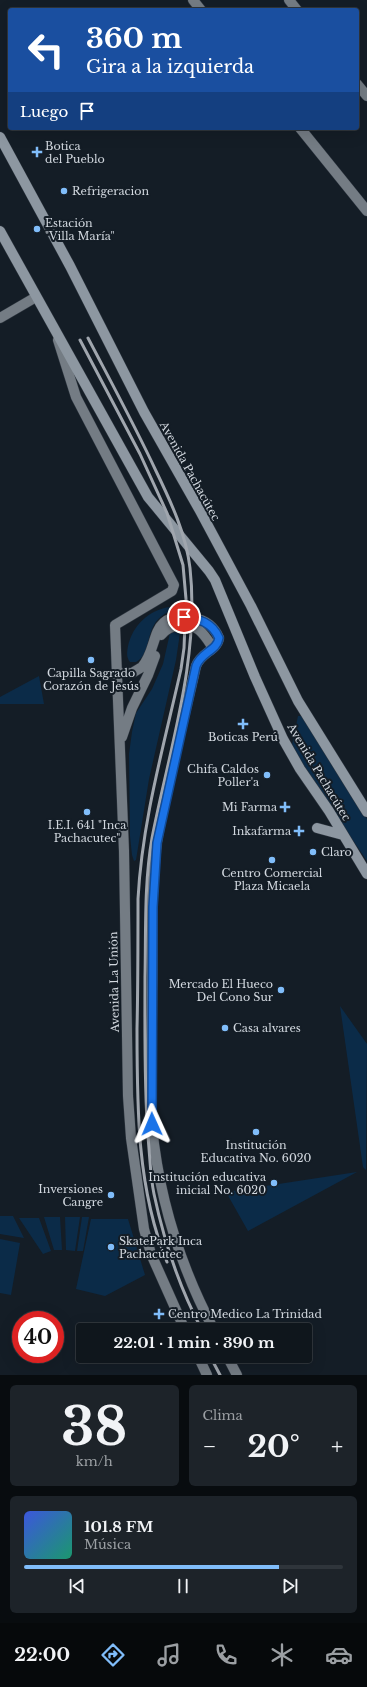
<!DOCTYPE html>
<html lang="es">
<head>
<meta charset="utf-8">
<style>
	:root { --surface:#0f161c; --page:#1d2329; --text:#f1f3f6; --muted:#9b9fa3; --line:#2f353b; --accent:#80bdfa }
	body { margin:0; font-family:"Libre Baskerville",serif; background:var(--page); color:var(--text); height:100vh; display:flex; flex-direction:column; font-size:15px; white-space:nowrap }
	* { box-sizing:border-box; margin:0 }
	p { font-size:13px; color:var(--muted) }
	.icon { flex:none; width:22px; height:22px; fill:none; stroke:currentColor; stroke-width:2; stroke-linecap:round; stroke-linejoin:round }
	.map { position:relative; height:1375px; overflow:hidden }
	.sheet { display:flex; flex-direction:column; gap:10px; padding:10px; background:#080c0f; flex:1 }
	.sheet>* { flex:none }
	.hud { position:absolute; left:8px; top:8px; width:351px; height:122px; border-radius:4px; box-shadow:0 4px 16px #0002,0 0 0 1px var(--line); background:#1a4fa0; color:#fff; overflow:hidden }
	.speed { position:absolute; left:12px; top:1311px; display:flex; gap:8px; font-size:20px; font-weight:700; text-align:center }
	.speed>* { display:grid; place-content:center; width:52px; height:52px; border-radius:50%; background:var(--surface); box-shadow:0 4px 16px #0002,0 0 0 1px var(--line); line-height:1 }
	.speed .limit { border:6px solid #d22; background:#fff; color:#111 }
	.pin { position:absolute; display:grid; place-items:center; width:34px; height:34px; color:#fff; margin:-17px; border:2px solid #fff; border-radius:50%; box-shadow:0 1px 4px #0007 }
	.me { position:absolute; width:44px; margin:-22px; rotate:359deg; stroke-linejoin:round; filter:drop-shadow(0 0 3px #0008) }
	.turn { display:flex; align-items:center; gap:14px; height:84px; padding:0 12px; font-size:18px }
	.turn .icon { width:52px; height:52px; stroke-width:2.5 }
	.turn b { display:block; font-size:28px; line-height:34px }
	.then { display:flex; align-items:center; height:38px; padding:0 12px; background:#0003; gap:8px; font-size:15px }
	.big { font-size:30px; font-weight:700; line-height:1.1 }
	.sheet .card { flex:1; display:flex; flex-direction:column; justify-content:center; gap:6px; min-width:0; padding:0 14px; border-radius:6px; background:var(--page) }
	.sheet .dial { align-items:center; gap:0 }
	.dial b { font-size:52px; line-height:1 }
	.song { display:flex; align-items:center; gap:12px }
	.cover { width:48px; height:48px; border-radius:6px; background:linear-gradient(135deg,hsl(230 70% 55%),hsl(160 70% 35%)) }
	.played { height:4px; border-radius:2px; background:linear-gradient(90deg,var(--accent) 80%,var(--line) 80%) }
	.keys { display:flex; justify-content:space-around; direction:ltr }
	.heat { display:flex; justify-content:space-between; align-items:center; font-size:22px; direction:ltr }
	.sheet .tiles { flex:1; display:grid; gap:10px; grid-template-columns:1fr 1fr }
	.card:last-child { grid-column:span 2 }
	.trip { position:absolute; left:76px; top:1323px; width:236px; height:40px; border-radius:4px; background:var(--surface); box-shadow:0 4px 16px #0002,0 0 0 1px var(--line); font-weight:700; line-height:40px; text-align:center }
	.tab-bar { display:flex; height:64px; justify-content:space-around; align-items:center; background:#06090b; color:var(--muted) }
	.tab-bar .icon { width:28px; height:28px }
	.tab-bar .current { color:var(--accent) }
	.tab-bar b { font-size:18px; color:var(--text) }
	.map>svg:first-child { display:block }
	.green { fill:#0b2b48 }
	.lines { fill:none; stroke-linecap:round; stroke-linejoin:round }
	.secondary-casing { stroke:#2f3740; stroke-width:11 }
	.primary-casing { stroke:#2f3740; stroke-width:11 }
	.secondary { stroke:#747c84; stroke-width:10 }
	.primary { stroke:#8d97a1; stroke-width:10 }
	.rail { stroke:#a0a6ae; stroke-width:3 }
	.route-casing { stroke:#114b97; stroke-width:10 }
	.route { stroke:#1a73e8; stroke-width:7 }
	.poi-dot { fill:#80bdfa; stroke:#141d26; stroke-width:1.5 }
	.labels { text-anchor:middle; stroke-width:4; stroke-linejoin:round; paint-order:stroke }
	.poi-label { font-size:11px; fill:#d2d8df; stroke:#141d26; text-anchor:start }
	.street-label { font-size:11px; fill:#d2d8df; stroke:#141d26 }
</style>
</head>
<body>
<div class="map">
<svg width="367" height="1375" viewBox="0 0 367 1375">
	<rect width="100%" height="100%" fill="#141d26"/>
	<path class="green" d="M169,607L181,608C138,617 157,651 136,662H130C126,657 127,652 128,646C133,625 148,611 169,607Z
		M181,626L176,660L149,779L136,860L134,861L132,855L130,836L129,754L132,732L136,713L152,689L163,664L170,633Z
		M39,676L44,704H0V697Z
		M298,716H302L367,819V861L304,769L292,745Z
		M340,1006L367,1044L366,1170L363,1167Z
		M357,1172L248,1231L226,1192Z
		M0,1216H13L24,1238L0,1234Z
		M44,1217H60L62,1250H54Z
		M65,1217H80L75,1251L66,1250Z
		M82,1217H89L83,1251H77Z
		M19,1218H39L51,1251L43,1254Z
		M91,1219H128L145,1275L105,1296L76,1289Z
		M0,1239L20,1243L11,1295L0,1293Z"/>
	<g class="lines">
		<defs>
			<path id="secondary" d="M193,0L201,10
				M289,0L297,10
				M357,84L367,96
				M300,128L367,211
				M0,318L36,297
				M58,340L76,397L174,585L172,591L115,625L124,851L128,1096L131,1138L144,1229L151,1254L185,1330
				M161,635C170,624 188,622 199,630C205,635 209,642 213,648
				M117,673H132L142,667C161,645 147,611 193,618C205,620 214,626 219,638C217,651 201,652 196,666C183,724 166,784 157,842C150,892 153,943 152,993C152,1036 148,1082 152,1126C159,1198 180,1266 214,1330
				M122,737L132,708L148,675L155,656
				M198,1356L207,1375
				M227,1356L237,1375"/>
			<path id="primary" d="M0,137L70,266L144,412L199,509L251,606L298,701L367,812
				M0,231L148,497L209,571L215,580L255,677L283,739L300,769L329,811L367,874
				M317,828L343,835"/>
		</defs>
		<use href="#secondary" class="secondary-casing"/>
		<use href="#primary" class="primary-casing"/>
		<use href="#secondary" class="secondary"/>
		<use href="#primary" class="primary"/>
		<path class="rail" d="M88,338C111,382 135,426 156,471C171,502 186,534 190,568C200,659 169,750 152,838C144,884 146,931 145,977C145,1031 144,1084 148,1137C150,1156 150,1175 154,1194C164,1241 179,1287 202,1330
			M80,340L140,454L167,513L183,565L186,599L184,648L181,669C164,745 142,821 138,899C138,942 138,986 137,1029C137,1108 137,1189 167,1262
			M210,1356L220,1375"/>
	</g>
	<g class="lines">
		<defs>
			<path id="route" d="M152,1124L153,907L157,843L196,666C201,652 217,651 219,638C212,622 199,619 184,617"/>
		</defs>
		<use href="#route" class="route-casing"/>
		<use href="#route" class="route"/>
	</g>
	<g class="poi-dot">
		<path d="M35 146h4v4h4v4h-4v4h-4v-4h-4v-4h4z"/>
		<circle cx="64" cy="191" r="4"/>
		<circle cx="37" cy="229" r="4"/>
		<circle cx="91" cy="660" r="4"/>
		<path d="M241 718h4v4h4v4h-4v4h-4v-4h-4v-4h4z"/>
		<circle cx="267" cy="775" r="4"/>
		<path d="M283 801h4v4h4v4h-4v4h-4v-4h-4v-4h4z"/>
		<circle cx="87" cy="812" r="4"/>
		<path d="M297 825h4v4h4v4h-4v4h-4v-4h-4v-4h4z"/>
		<circle cx="313" cy="852" r="4"/>
		<circle cx="272" cy="860" r="4"/>
		<circle cx="281" cy="990" r="4"/>
		<circle cx="225" cy="1028" r="4"/>
		<circle cx="256" cy="1132" r="4"/>
		<circle cx="274" cy="1183" r="4"/>
		<circle cx="111" cy="1195" r="4"/>
		<circle cx="111" cy="1247" r="4"/>
		<path d="M157 1308h4v4h4v4h-4v4h-4v-4h-4v-4h4z"/>
	</g>
	<g class="labels">
		<g class="poi-label">
			<text x="45" y="150">Botica<tspan x="45" dy="13">del Pueblo</tspan></text>
			<text x="72" y="195">Refrigeracion</text>
			<text x="45" y="227">Estación<tspan x="45" dy="13">"Villa María"</tspan></text>
			<text x="91" y="677" text-anchor="middle">Capilla Sagrado<tspan x="91" dy="13">Corazón de Jesús</tspan></text>
			<text x="243" y="741" text-anchor="middle">Boticas Perú</text>
			<text x="259" y="773" text-anchor="end">Chifa Caldos<tspan x="259" dy="13">Poller'a</tspan></text>
			<text x="277" y="811" text-anchor="end">Mi Farma</text>
			<text x="87" y="829" text-anchor="middle">I.E.I. 641 "Inca<tspan x="87" dy="13">Pachacutec"</tspan></text>
			<text x="291" y="835" text-anchor="end">Inkafarma</text>
			<text x="321" y="856">Claro</text>
			<text x="272" y="877" text-anchor="middle">Centro Comercial<tspan x="272" dy="13">Plaza Micaela</tspan></text>
			<text x="273" y="988" text-anchor="end">Mercado El Hueco<tspan x="273" dy="13">Del Cono Sur</tspan></text>
			<text x="233" y="1032">Casa alvares</text>
			<text x="256" y="1149" text-anchor="middle">Institución<tspan x="256" dy="13">Educativa No. 6020</tspan></text>
			<text x="266" y="1181" text-anchor="end">Institución educativa<tspan x="266" dy="13">inicial No. 6020</tspan></text>
			<text x="103" y="1193" text-anchor="end">Inversiones<tspan x="103" dy="13">Cangre</tspan></text>
			<text x="119" y="1245">SkatePark Inca<tspan x="119" dy="13">Pachacútec</tspan></text>
			<text x="168" y="1318">Centro Medico La Trinidad</text>
		</g>
		<g class="street-label">
			<text transform="translate(190 471) rotate(61)" y="4">Avenida Pachacútec</text>
			<text transform="translate(319 772) rotate(59)" y="4">Avenida Pachacútec</text>
			<text transform="translate(114 982) rotate(-91)" y="4">Avenida La Unión</text>
		</g>
	</g>
</svg>
<div class="speed"><div class="limit">40</div></div>
<div class="pin" style="left:184px;top:617px;background:#d93025"><svg class="icon" aria-label="arrive" viewBox="0 0 24 24"><path d="M6 21V4h12l-3 4 3 4H6"/></svg></div>
<svg class="me" style="left:152px;top:1124px" viewBox="-20 -20 40 40"><path d="M0-17L14 15 0 8-14 15z" fill="#1a73e8" stroke="#fff" stroke-width="4"/></svg>
<div class="trip">22:01 · 1 min · 390 m</div>
<div class="hud">
<div class="turn"><svg class="icon" aria-label="left" viewBox="0 0 24 24"><path d="M17 20v-9H6M10 6l-5 5 5 5"/></svg><div><b>360 m</b>Gira a la izquierda</div></div>
<div class="then">Luego<svg class="icon" aria-label="arrive" viewBox="0 0 24 24"><path d="M6 21V4h12l-3 4 3 4H6"/></svg></div>
</div>
</div>
<section class="sheet">
<div class="tiles">
<div class="card dial"><b>38</b><p>km/h</p></div>
<div class="card"><p>Clima</p>
<div class="heat"><a>−</a><b class="big">20°</b><a>+</a></div>
</div>
<div class="card">
<div class="song"><i class="cover"></i><div><b>101.8 FM</b><p>Música</p></div></div>
<div class="played"></div>
<div class="keys"><svg class="icon" aria-label="previous" viewBox="0 0 24 24"><path d="M18 5L8 12l10 7zM5 5v14"/></svg><svg class="icon" aria-label="pause" viewBox="0 0 24 24"><path d="M8 5v14M16 5v14"/></svg><svg class="icon" aria-label="next" viewBox="0 0 24 24"><path d="M6 5l10 7-10 7zM19 5v14"/></svg></div>
</div>
</div>
</section>
<nav class="tab-bar">
<b>22:00</b>
<svg class="icon current" aria-label="directions" viewBox="0 0 24 24"><path d="M12 3l9 9-9 9-9-9zM9 14v-3h6M13 9l2 2-2 2"/></svg>
<svg class="icon" aria-label="music" viewBox="0 0 24 24"><path d="M9 18V5l10-2v13"/><circle cx="6" cy="18" r="3"/><circle cx="16" cy="16" r="3"/></svg>
<svg class="icon" aria-label="phone" viewBox="0 0 24 24"><path d="M5 4h4l2 5-3 2q2 4 5 5l2-3 5 2v4C11 20 4 13 5 4z"/></svg>
<svg class="icon" aria-label="climate" viewBox="0 0 24 24"><path d="M12 3v18M4 7l16 10M4 17L20 7"/></svg>
<svg class="icon" aria-label="car" viewBox="0 0 24 24"><path d="M5 17H2v-5l4-1 3-4h7l3 4 3 1v5h-3M9 17h6M6 11h13"/><circle cx="7" cy="17" r="2"/><circle cx="17" cy="17" r="2"/></svg>
</nav>
</body>
</html>
